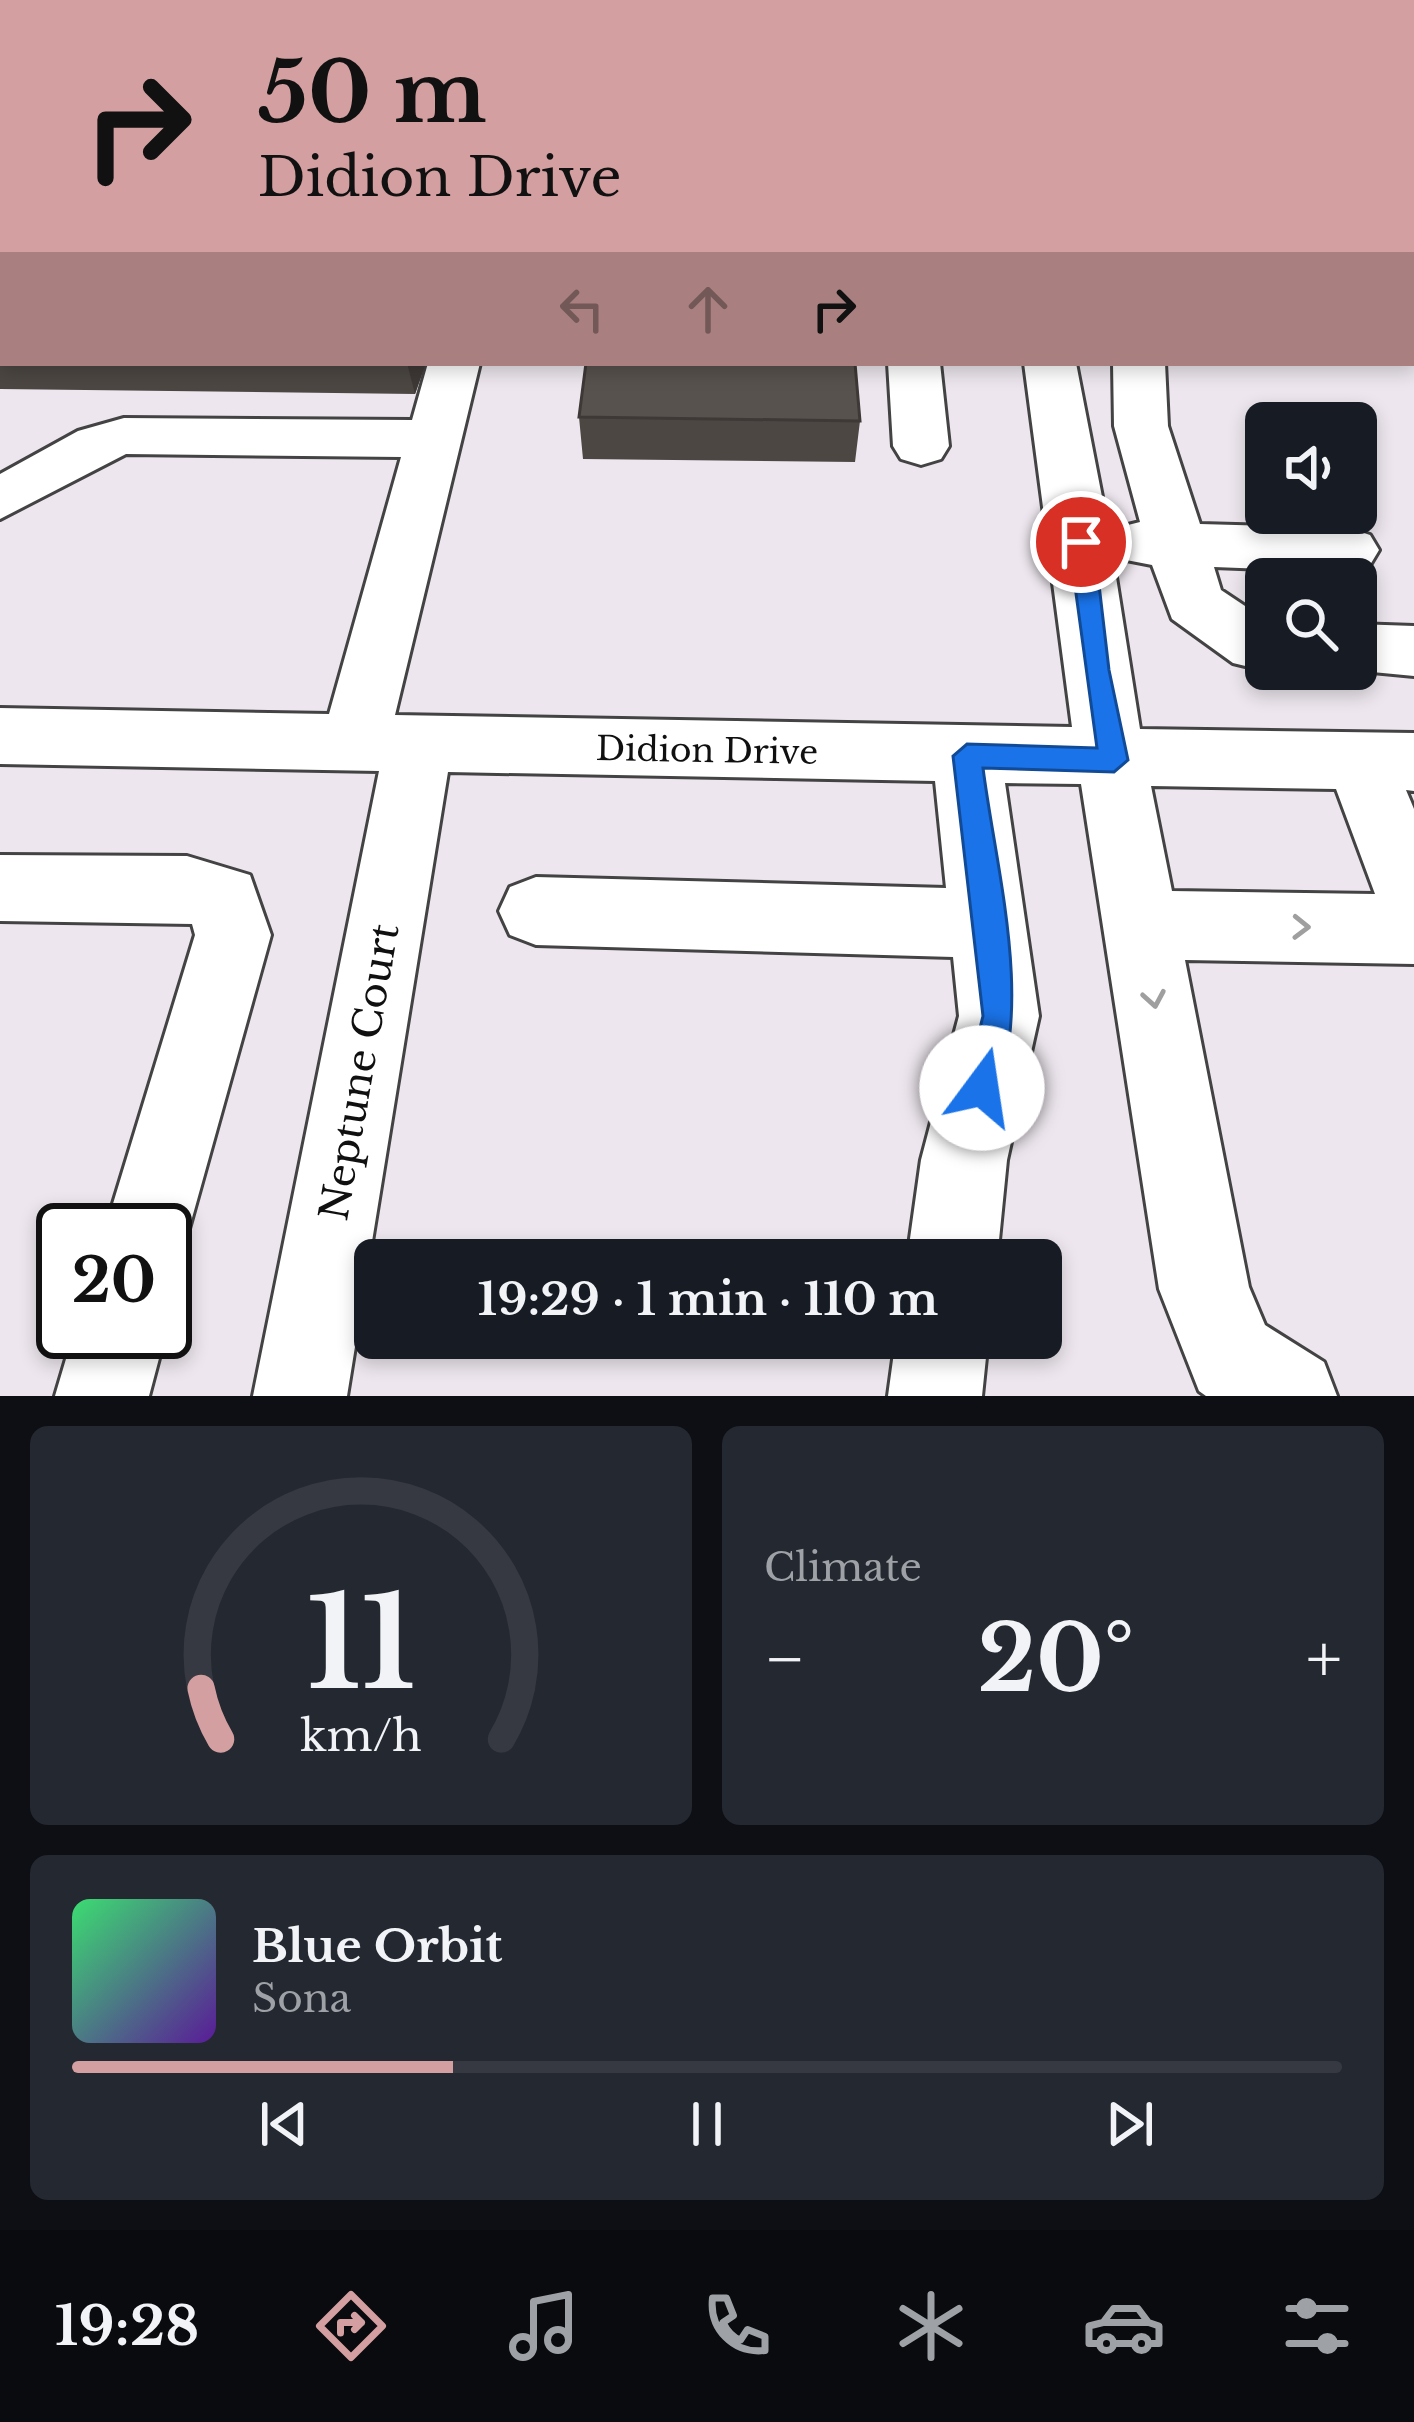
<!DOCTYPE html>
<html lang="en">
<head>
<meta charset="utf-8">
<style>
	:root { --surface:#171b24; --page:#242831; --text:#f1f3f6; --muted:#9ea1a6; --line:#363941; --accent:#d49fa0 }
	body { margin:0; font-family:"Libre Baskerville",serif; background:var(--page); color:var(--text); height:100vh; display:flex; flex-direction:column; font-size:45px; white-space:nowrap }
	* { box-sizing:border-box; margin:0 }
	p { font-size:39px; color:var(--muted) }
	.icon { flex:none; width:66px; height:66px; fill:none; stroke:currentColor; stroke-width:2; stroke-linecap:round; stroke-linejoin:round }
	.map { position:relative; height:1396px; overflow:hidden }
	.side { display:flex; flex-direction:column; gap:30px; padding:30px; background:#0d0f14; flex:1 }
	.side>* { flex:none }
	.hud { position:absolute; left:0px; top:0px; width:1416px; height:366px; box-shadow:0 6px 18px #0003; background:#d49fa0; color:#111; overflow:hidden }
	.fabs { position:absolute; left:1245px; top:402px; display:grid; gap:24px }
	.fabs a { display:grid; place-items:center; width:132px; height:132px; border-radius:18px; background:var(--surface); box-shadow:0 6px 18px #0003; font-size:60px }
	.speed { position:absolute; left:36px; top:1203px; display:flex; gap:24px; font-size:60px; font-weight:700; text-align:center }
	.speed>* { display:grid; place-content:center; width:156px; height:156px; border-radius:50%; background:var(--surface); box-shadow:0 6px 18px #0003; line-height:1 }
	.speed .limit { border:6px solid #111; border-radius:18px; background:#fff; color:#111 }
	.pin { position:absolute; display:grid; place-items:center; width:102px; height:102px; color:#fff; margin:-51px; border:6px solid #fff; border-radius:50%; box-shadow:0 3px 12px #0007 }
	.me { position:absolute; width:132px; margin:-66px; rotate:14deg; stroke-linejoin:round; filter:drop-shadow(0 0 9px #0008) }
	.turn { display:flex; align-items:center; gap:42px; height:252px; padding:0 60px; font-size:54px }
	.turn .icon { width:156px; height:156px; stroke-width:2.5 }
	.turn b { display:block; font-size:84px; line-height:102px }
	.lanes { display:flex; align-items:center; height:114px; padding:0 60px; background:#0003; justify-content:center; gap:60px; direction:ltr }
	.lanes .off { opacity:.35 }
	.big { font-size:90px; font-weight:800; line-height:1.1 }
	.side .widget { flex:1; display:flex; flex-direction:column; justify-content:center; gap:18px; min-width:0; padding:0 42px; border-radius:18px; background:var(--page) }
	.side .dial { align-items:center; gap:0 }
	.dial svg { height:312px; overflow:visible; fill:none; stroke:var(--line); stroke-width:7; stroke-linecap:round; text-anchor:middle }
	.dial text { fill:var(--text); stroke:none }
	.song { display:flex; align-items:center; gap:36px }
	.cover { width:144px; height:144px; border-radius:18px; background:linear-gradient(135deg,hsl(140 70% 55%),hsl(270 70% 35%)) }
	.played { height:12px; border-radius:6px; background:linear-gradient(90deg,var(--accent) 30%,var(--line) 30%) }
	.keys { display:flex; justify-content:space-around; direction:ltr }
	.heat { display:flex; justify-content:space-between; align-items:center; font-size:66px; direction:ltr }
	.side .tiles { flex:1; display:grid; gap:30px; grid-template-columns:1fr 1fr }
	.widget:last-child { grid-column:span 2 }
	.trip { position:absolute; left:354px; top:1239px; width:708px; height:120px; border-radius:18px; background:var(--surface); box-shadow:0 6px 18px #0003; font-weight:800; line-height:120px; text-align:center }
	.tabs { display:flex; height:192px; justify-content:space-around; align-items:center; background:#090b0e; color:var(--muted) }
	.tabs .icon { width:84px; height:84px }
	.tabs .active { color:var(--accent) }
	.tabs b { font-size:54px; color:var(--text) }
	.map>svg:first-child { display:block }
	.industrial { fill:#ede6ee; fill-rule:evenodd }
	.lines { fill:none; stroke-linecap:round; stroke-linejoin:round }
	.minor-casing { stroke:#434343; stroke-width:6 }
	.minor { fill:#fff; fill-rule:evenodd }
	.rail { stroke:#b13938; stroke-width:6 }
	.wall { fill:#4c4743 }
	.shaded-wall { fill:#3e3937 }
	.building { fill:#58524e; stroke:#3e3937; stroke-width:3 }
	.oneway { stroke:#9f9f9f }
	.route { fill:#1a73e8; stroke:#114b97; stroke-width:3 }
	.labels { text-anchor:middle; stroke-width:12; stroke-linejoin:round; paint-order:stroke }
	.street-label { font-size:33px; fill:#101010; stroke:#fff }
	.near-street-label { font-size:39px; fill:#101010; stroke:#fff }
</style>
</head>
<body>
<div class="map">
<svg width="1414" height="1396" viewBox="0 0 1414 1396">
	<rect width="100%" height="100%" fill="#fefdf5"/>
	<path class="industrial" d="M473,0H1414V1396H0V56L3,363H1413V3H447ZM1266,423H1356V513H1266ZM1266,579H1356V669H1266ZM63,1230H165V1332H63ZM375,1260H1041V1338H375Z"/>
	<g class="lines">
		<defs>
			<path id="minor" d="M120,0H191L117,3Z
				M1268,0H1307L1310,3H1271Z
				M0,1L12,3H3V23Z
				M1413,75H1414V100H1413Z
				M1413,156H1414V182H1413Z
				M428,363H480L395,715L1072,727L1024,363H1076L1110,538L1116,528L1140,522L1114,426L1113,363H1165L1168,426L1200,524L1349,528L1370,535L1379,550L1370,565L1349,572L1214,567L1221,590L1266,620V669H1271L1266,671L1233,663L1172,619L1152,565L1116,558L1112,552L1140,729L1414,733V791L1406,790L1414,809V964L1185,960L1249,1287L1265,1325L1324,1362L1337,1396H1206L1199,1391L1159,1289L1081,784L1005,783L1039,1016L1007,1160L997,1260H907L921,1160L959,1016L953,957L536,945L510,935L499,911L510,887L536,877L946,888L935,781L448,772L347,1396H253L379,771L0,764V708L329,714L401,457L126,454L0,519V474L78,431L124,418L412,420ZM1151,786L1336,789L1375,894L1172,891Z
				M888,363H940L949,446L941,459L921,465L901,459L893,446Z
				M1356,624L1414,626V676L1341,669H1356Z
				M0,855L187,856L250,875L271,935L180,1261L165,1267V1230H105L195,935L192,924L0,921Z
				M165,1329L166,1332L149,1396H55L74,1332Z
				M896,1338H988L982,1396H888Z"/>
		</defs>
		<use href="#minor" class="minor-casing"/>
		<use href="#minor" class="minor"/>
		<path class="rail" d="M353,3L379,0"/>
	</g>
	<path class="wall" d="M3,134V199H0V138Z
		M0,235H3V363H426L415,394L0,389Z
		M579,417L860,421L855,462L583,459Z"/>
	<path class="shaded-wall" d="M3,244V316L0,321V249Z
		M407,363H426L415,394Z"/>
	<path class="building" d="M3,134V168L0,167V138Z
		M0,296H3V349H0Z
		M586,363H855L860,421L579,417Z"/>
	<defs><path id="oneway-chevron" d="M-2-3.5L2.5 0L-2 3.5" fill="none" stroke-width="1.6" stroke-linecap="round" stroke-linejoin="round" transform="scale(3)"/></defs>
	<g class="oneway">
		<use href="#oneway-chevron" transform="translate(1301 927) rotate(1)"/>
		<use href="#oneway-chevron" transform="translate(1154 999) rotate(80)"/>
	</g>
	<path class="route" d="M1081,533L1094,542L1109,670L1128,760L1114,772L983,768C996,870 1034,1003 994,1100L982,1105L970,1100L965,1088L983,1016L953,756L967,744L1097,748L1069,542Z"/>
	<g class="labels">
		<g class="street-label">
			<text transform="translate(707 750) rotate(1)" y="12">Didion Drive</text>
		</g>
		<g class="near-street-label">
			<text transform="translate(359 1072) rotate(-80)" y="14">Neptune Court</text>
		</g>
	</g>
</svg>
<div class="fabs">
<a><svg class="icon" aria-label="sound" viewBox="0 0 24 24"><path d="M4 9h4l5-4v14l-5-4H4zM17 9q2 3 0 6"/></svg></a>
<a><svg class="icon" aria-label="search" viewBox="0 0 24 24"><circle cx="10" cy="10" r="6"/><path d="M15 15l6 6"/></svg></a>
</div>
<div class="speed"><div class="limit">20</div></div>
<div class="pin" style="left:1081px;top:542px;background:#d93025"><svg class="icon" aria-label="arrive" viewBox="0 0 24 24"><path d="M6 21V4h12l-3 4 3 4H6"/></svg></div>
<svg class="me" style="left:982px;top:1088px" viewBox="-20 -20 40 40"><circle r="19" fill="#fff"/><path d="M0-13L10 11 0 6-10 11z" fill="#1a73e8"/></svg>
<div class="trip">19:29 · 1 min · 110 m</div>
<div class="hud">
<div class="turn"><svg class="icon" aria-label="right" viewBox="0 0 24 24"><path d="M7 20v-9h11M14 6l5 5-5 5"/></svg><div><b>50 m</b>Didion Drive</div></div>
<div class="lanes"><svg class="icon off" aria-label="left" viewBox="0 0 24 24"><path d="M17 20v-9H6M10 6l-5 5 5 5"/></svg><svg class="icon off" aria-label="ahead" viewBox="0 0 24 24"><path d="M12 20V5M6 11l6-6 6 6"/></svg><svg class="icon" aria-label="right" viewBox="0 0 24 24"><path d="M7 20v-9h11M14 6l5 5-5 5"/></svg></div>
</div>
</div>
<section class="side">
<div class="tiles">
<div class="widget dial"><svg viewBox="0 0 100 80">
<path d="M14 69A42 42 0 1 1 86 69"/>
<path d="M14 69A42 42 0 0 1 9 56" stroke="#d49fa0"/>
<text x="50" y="56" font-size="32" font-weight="700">11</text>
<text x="50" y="72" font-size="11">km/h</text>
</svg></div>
<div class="widget"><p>Climate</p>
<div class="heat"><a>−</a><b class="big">20°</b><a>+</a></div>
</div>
<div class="widget">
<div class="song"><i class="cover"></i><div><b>Blue Orbit</b><p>Sona</p></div></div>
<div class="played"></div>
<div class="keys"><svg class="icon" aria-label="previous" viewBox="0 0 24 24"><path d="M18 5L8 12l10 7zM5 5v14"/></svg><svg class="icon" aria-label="pause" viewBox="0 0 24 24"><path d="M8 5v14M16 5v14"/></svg><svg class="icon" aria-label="next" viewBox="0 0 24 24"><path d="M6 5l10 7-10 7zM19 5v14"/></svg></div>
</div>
</div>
</section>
<nav class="tabs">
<b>19:28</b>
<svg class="icon active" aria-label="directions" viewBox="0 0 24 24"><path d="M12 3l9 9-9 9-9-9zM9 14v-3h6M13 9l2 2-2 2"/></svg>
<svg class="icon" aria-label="music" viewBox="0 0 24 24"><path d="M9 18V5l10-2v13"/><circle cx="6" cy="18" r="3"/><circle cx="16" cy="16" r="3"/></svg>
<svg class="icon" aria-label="phone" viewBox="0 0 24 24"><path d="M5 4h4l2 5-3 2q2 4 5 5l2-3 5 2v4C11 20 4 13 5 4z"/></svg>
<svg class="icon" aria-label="climate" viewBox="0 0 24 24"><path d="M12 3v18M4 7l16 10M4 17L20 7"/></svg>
<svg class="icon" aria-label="car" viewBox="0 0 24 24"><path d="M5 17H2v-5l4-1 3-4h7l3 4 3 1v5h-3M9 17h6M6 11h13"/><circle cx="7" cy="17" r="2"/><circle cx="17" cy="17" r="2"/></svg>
<svg class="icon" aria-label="filters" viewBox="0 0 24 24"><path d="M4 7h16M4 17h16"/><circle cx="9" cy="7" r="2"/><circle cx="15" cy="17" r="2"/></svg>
</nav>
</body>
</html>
